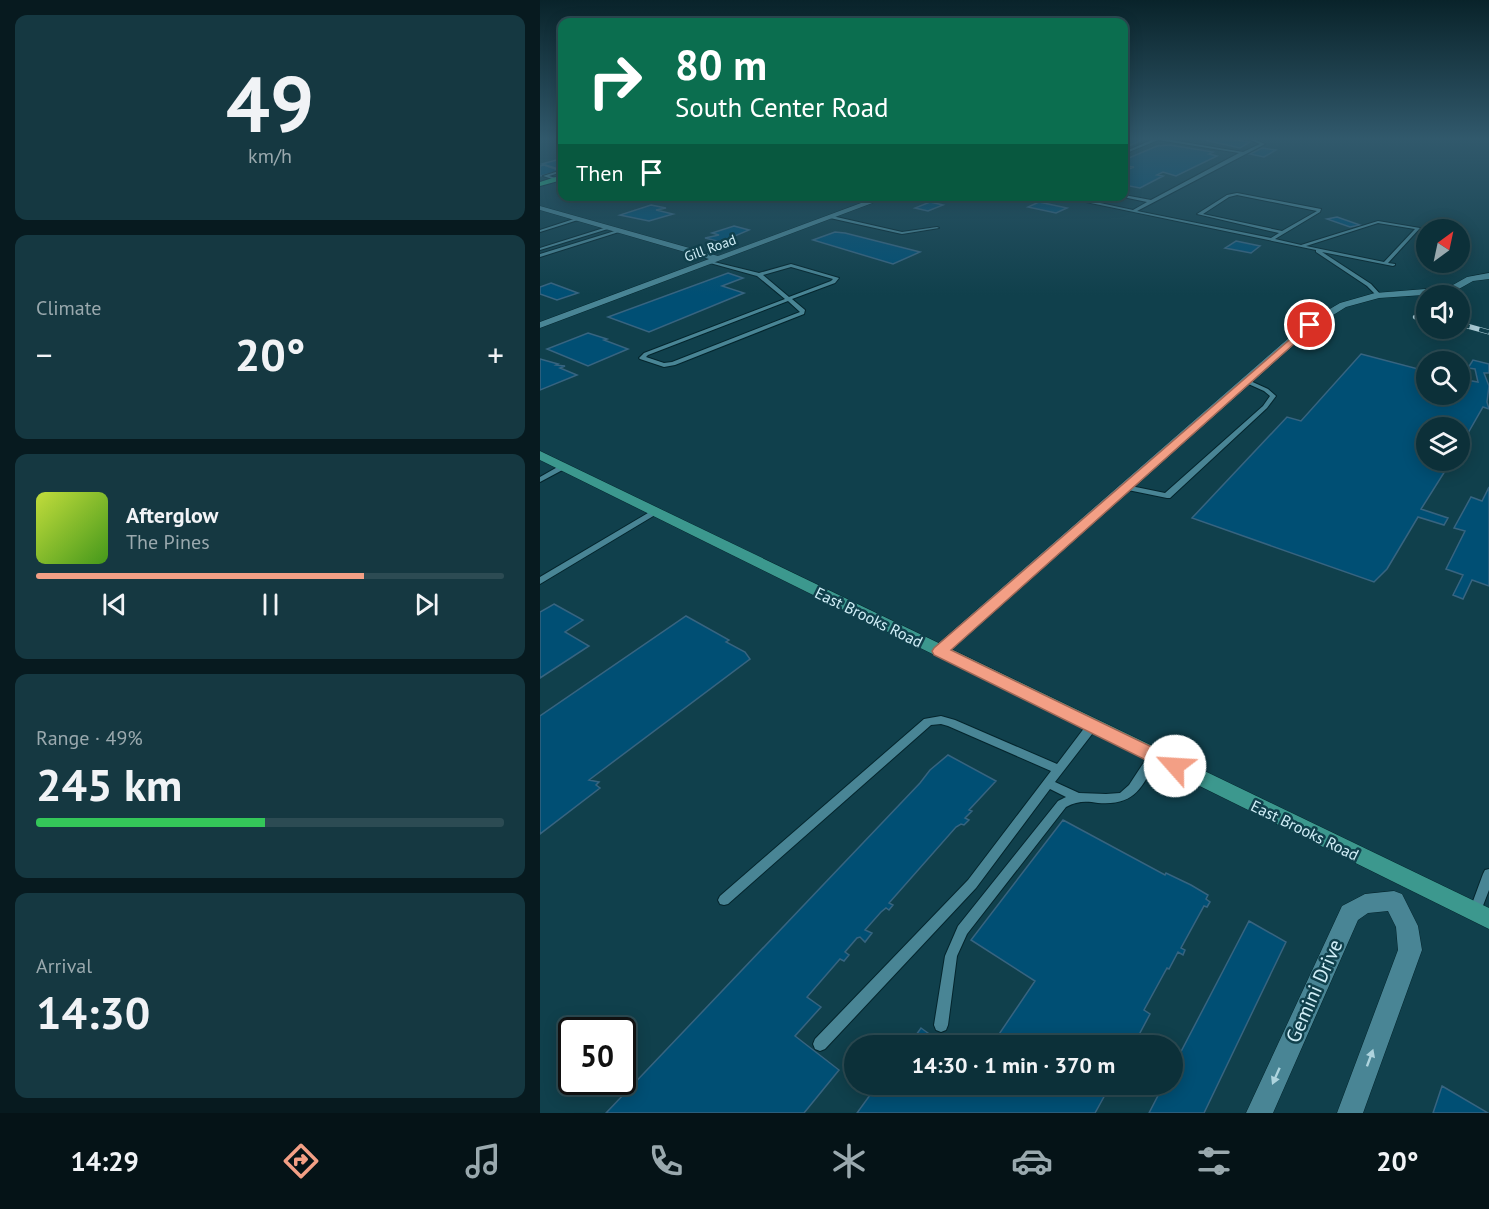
<!DOCTYPE html>
<html lang="en">
<head>
<meta charset="utf-8">
<style>
	:root { --surface:#0c3039; --page:#153841; --text:#f1f3f6; --muted:#9aa9ae; --line:#2c4b53; --accent:#f39f85 }
	body { margin:0; font-family:"PT Sans",sans-serif; background:var(--page); color:var(--text); height:100vh; display:flex; flex-direction:column; font-size:22px; white-space:nowrap }
	* { box-sizing:border-box; margin:0 }
	p { font-size:20px; color:var(--muted) }
	.icon { flex:none; width:33px; height:33px; fill:none; stroke:currentColor; stroke-width:2; stroke-linecap:round; stroke-linejoin:round }
	.map { position:relative; flex:1; overflow:hidden }
	.side { display:flex; flex-direction:column; gap:15px; padding:15px; background:#071a1f; width:540px }
	.side>* { flex:none }
	.hud { position:absolute; left:18px; top:18px; width:570px; height:183px; border-radius:12px; box-shadow:0 3px 15px #0003,0 0 0 2px var(--line); background:#0b6e4f; color:#fff; overflow:hidden }
	.needle { width:39px; rotate:33deg }
	.buttons { position:absolute; left:876px; top:219px; display:grid; gap:12px }
	.buttons a { display:grid; place-items:center; width:54px; height:54px; border-radius:50%; background:var(--surface); box-shadow:0 3px 15px #0003,0 0 0 2px var(--line); font-size:30px }
	.speed { position:absolute; left:18px; top:1017px; display:flex; gap:12px; font-size:30px; font-weight:700; text-align:center }
	.speed>* { display:grid; place-content:center; width:78px; height:78px; border-radius:50%; background:var(--surface); box-shadow:0 3px 15px #0003,0 0 0 2px var(--line); line-height:1 }
	.speed .limit { border:3px solid #111; border-radius:9px; background:#fff; color:#111 }
	.pin { position:absolute; display:grid; place-items:center; width:51px; height:51px; color:#fff; margin:-26px; border:3px solid #fff; border-radius:50%; box-shadow:0 2px 6px #0007 }
	.me { position:absolute; width:66px; margin:-33px; rotate:296deg; stroke-linejoin:round; filter:drop-shadow(0 0 4px #0008) }
	.turn { display:flex; align-items:center; gap:21px; height:126px; padding:0 18px; font-size:27px }
	.turn .icon { width:78px; height:78px; stroke-width:2.5 }
	.turn b { display:block; font-size:42px; line-height:51px }
	.then { display:flex; align-items:center; height:57px; padding:0 18px; background:#0003; gap:12px; font-size:22px }
	.big { font-size:45px; font-weight:700; line-height:1.1 }
	.side .widget { flex:1; display:flex; flex-direction:column; justify-content:center; gap:9px; min-width:0; padding:0 21px; border-radius:12px; background:var(--page) }
	.side .dial { align-items:center; gap:0 }
	.dial b { font-size:78px; line-height:1 }
	.song { display:flex; align-items:center; gap:18px }
	.cover { width:72px; height:72px; border-radius:9px; background:linear-gradient(135deg,hsl(70 70% 55%),hsl(100 70% 35%)) }
	.played { height:6px; border-radius:3px; background:linear-gradient(90deg,var(--accent) 70%,var(--line) 70%) }
	.keys { display:flex; justify-content:space-around; direction:ltr }
	.heat { display:flex; justify-content:space-between; align-items:center; font-size:33px; direction:ltr }
	.charge { height:9px; border-radius:4px; background:linear-gradient(90deg,#34c759 49%,var(--line) 0) }
	.trip { position:absolute; left:304px; top:1035px; width:339px; height:60px; border-radius:30px; background:var(--surface); box-shadow:0 3px 15px #0003,0 0 0 2px var(--line); font-weight:700; line-height:60px; text-align:center }
	.tabs { display:flex; height:96px; justify-content:space-around; align-items:center; background:#051317; color:var(--muted) }
	.tabs .icon { width:42px; height:42px }
	.tabs .on { color:var(--accent) }
	.tabs b { font-size:27px; color:var(--text) }
	main { display:flex; flex:1; min-height:0 }
	.map>svg:first-child { display:block }
	.building { fill:#004f74; stroke:#376480; stroke-width:1.5 }
	.lines { fill:none; stroke-linecap:round; stroke-linejoin:round }
	.service-casing { stroke:#04252d; stroke-width:2 }
	.minor-casing { stroke:#04252d; stroke-width:1 }
	.secondary-casing { stroke:#04252d; stroke-width:1 }
	.trunk-casing { stroke:#04252d; stroke-width:2 }
	.service { fill:#498595; fill-rule:evenodd }
	.minor { fill:#498595; fill-rule:evenodd }
	.secondary { fill:#3c988e; fill-rule:evenodd }
	.trunk { fill:#26b981; fill-rule:evenodd }
	.rail-far1-casing { stroke:#aacbd5; stroke-width:4.5 }
	.rail-casing { stroke:#aacbd5; stroke-width:5 }
	.rail-far1 { stroke:#10404c; stroke-width:3; stroke-dasharray:8; stroke-linecap:butt }
	.rail { stroke:#10404c; stroke-width:4; stroke-dasharray:10; stroke-linecap:butt }
	.oneway { fill:#aed4de }
	.route { fill:#f39f85; stroke:#9e6756; stroke-width:1.5 }
	.labels { text-anchor:middle; stroke-width:5; stroke-linejoin:round; paint-order:stroke }
	.far-street-label { font-size:14px; fill:#d0eef7; stroke:#10404c }
	.street-label { font-size:16px; fill:#d0eef7; stroke:#10404c }
	.near-street-label { font-size:20px; fill:#d0eef7; stroke:#10404c }
</style>
</head>
<body>
<main>
<section class="side">
<div class="widget dial"><b>49</b><p>km/h</p></div>
<div class="widget"><p>Climate</p>
<div class="heat"><a>−</a><b class="big">20°</b><a>+</a></div>
</div>
<div class="widget">
<div class="song"><i class="cover"></i><div><b>Afterglow</b><p>The Pines</p></div></div>
<div class="played"></div>
<div class="keys"><svg class="icon" aria-label="previous" viewBox="0 0 24 24"><path d="M18 5L8 12l10 7zM5 5v14"/></svg><svg class="icon" aria-label="pause" viewBox="0 0 24 24"><path d="M8 5v14M16 5v14"/></svg><svg class="icon" aria-label="next" viewBox="0 0 24 24"><path d="M6 5l10 7-10 7zM19 5v14"/></svg></div>
</div>
<div class="widget"><p>Range · 49%</p><b class="big">245 km</b><div class="charge"></div></div>
<div class="widget"><p>Arrival</p><b class="big">14:30</b></div>
</section>
<div class="map">
<svg width="949" height="1113" viewBox="0 0 949 1113">
	<rect width="100%" height="100%" fill="#10404c"/>
	<path class="building" d="M584,139H604L584,148Z
		M660,139H689L710,142L700,148Z
		M630,145L673,152L669,154L677,156L636,176L623,172L617,175L623,176L600,188L584,185V171L594,167L584,166V160L617,146Z
		M722,148L736,150L724,157L710,154Z
		M20,159H22V170L2,164Z
		M4,165L21,171L0,176V166Z
		M390,202L403,205L388,211L375,208Z
		M499,202L527,208L516,213L488,207Z
		M111,205L126,208L116,210L133,214L109,221L80,215Z
		M797,217L820,225L810,227L787,219Z
		M194,226L209,230L181,242L165,238L179,235L172,233Z
		M295,232L305,233L380,252L353,264L273,240Z
		M696,241L720,246L711,253L685,248Z
		M188,273L203,278L182,286L204,293L109,332L68,317Z
		M11,283L38,293L17,300L0,294V287Z
		M48,333L67,339L64,340L88,349L48,366L7,349Z
		M821,354L886,371V394H920V379L938,382L935,369L928,368L933,360L949,364V373H944L949,386L947,402L949,409L943,407L920,447V428H886V460H912L881,509L908,518L904,525L878,517L847,569L834,582L652,518L747,417L761,421Z
		M0,359L18,364L16,365L25,366L20,368L37,375L0,390Z
		M949,487V586L932,580L923,599L913,595L923,575L906,569L925,531L914,528L931,497L942,501Z
		M14,604L43,620L25,632L49,646L0,678V612Z
		M146,616L189,640L186,642L205,652L210,659L49,780L59,782L56,785L60,788L0,834V716Z
		M408,755L456,781L429,810L432,811L425,818L429,820L424,825L421,824L416,827L349,903L353,905L349,910L346,908L341,912L325,930L332,933L325,942L320,937L317,938L305,952L309,955L304,961L300,959L267,997L281,1007L255,1036L299,1070L264,1113H66L380,783L390,770Z
		M523,820L625,875L626,873L651,885L668,895L666,899L670,902L667,907L664,906L641,948L645,950L643,955L638,952L629,969L627,968L604,1010L610,1014L593,1046H451L495,981L431,940Z
		M709,921L746,942L664,1113H609L624,1084H633V1067Z
		M381,1028L406,1046H368Z
		M338,1084H571L555,1113H317Z
		M902,1086L948,1113H893Z"/>
	<g class="lines">
		<defs>
			<path id="service" d="M614,139H625L703,152L720,144L708,139H713L725,144L597,211L731,238L739,233L657,214L687,195L697,193L781,209L780,212L735,239L761,245L838,221L880,228L848,263L855,264V265L853,266L782,252L831,284L841,295L838,297L827,286L776,252V250L517,196H527L593,210L607,202L583,197L584,195L611,200L699,153L618,140L584,154V152ZM697,195L777,211L742,231L663,214L689,197ZM838,223L875,229L844,262L766,246Z
				M22,170V172L9,176L19,179V181L3,176Z
				M292,216L362,232L397,227L399,228L362,234L290,218V217Z
				M37,218L41,219L0,232V230Z
				M67,227L71,228L0,250V248Z
				M78,230L82,231L0,257V254Z
				M170,261L219,273L251,264L299,278L295,283L252,299L265,310L264,314L135,365L124,367L100,359L99,358L104,353L245,299L217,276L170,263ZM251,267L293,279L291,281L249,297L223,275ZM248,301L260,312L132,362L124,363L106,357L108,355Z
				M706,379L728,389L736,396L727,408L630,498H627L583,489L582,487L586,485L625,493L723,406L730,396L724,391L704,382L703,381Z
				M21,465H27L28,467L0,482V477Z
				M113,510H116L120,512L0,584V577Z
				M401,716L415,720L517,764L548,723L552,722L556,723L557,726L556,729L515,782L539,793L566,794L580,793L589,785L610,753L614,752L618,753L619,756C602,786 597,806 558,803C546,801 537,801 526,807L427,934L417,956L408,1025L406,1030L401,1032L396,1030L394,1025L405,956L418,926L518,801L526,797L510,789L436,888L285,1049L280,1051L275,1049L273,1044L275,1039L428,880L511,771L408,726L401,724L391,725L188,904L184,905L180,904L178,900L180,896L384,719Z
				M949,869V890L939,916L935,918L931,916L929,912L943,874L945,870Z"/>
			<path id="minor" d="M340,196H351L0,328V322L169,259L0,210V206L178,256Z
				M949,273V279L933,281L917,290L898,294L839,298L806,307L774,327L406,655H394L392,651L394,647L766,323L800,303L835,293L898,288L911,286L927,277Z
				M854,891L862,894L878,926L882,950L823,1113H797L858,950L856,927L848,911L828,913L818,920L733,1113H706L802,906L825,894Z"/>
			<path id="secondary" d="M0,451L949,908V929L0,460Z"/>
			<path id="trunk" d="M19,176H22V180L0,186V182Z"/>
		</defs>
		<use href="#service" class="service-casing"/>
		<use href="#minor" class="minor-casing"/>
		<use href="#secondary" class="secondary-casing"/>
		<use href="#trunk" class="trunk-casing"/>
		<use href="#service" class="service"/>
		<use href="#minor" class="minor"/>
		<use href="#secondary" class="secondary"/>
		<use href="#trunk" class="trunk"/>
		<defs>
			<path id="rail-far1" d="M875,317L886,320"/>
			<path id="rail" d="M920,324L949,332"/>
		</defs>
		<use href="#rail-far1" class="rail-far1-casing"/>
		<use href="#rail" class="rail-casing"/>
		<use href="#rail-far1" class="rail-far1"/>
		<use href="#rail" class="rail"/>
	</g>
	<defs><path id="oneway-solid" d="M-6-.8H1V-3.2L6.5 0L1 3.2V.8H-6Z" transform="scale(1.5)"/></defs>
	<g class="oneway">
		<use href="#oneway-solid" transform="translate(830 1058) rotate(-70)"/>
		<use href="#oneway-solid" transform="translate(736 1076) rotate(114)"/>
	</g>
	<linearGradient id="sky" x2="0" y2="1"><stop stop-color="#09232a"/><stop offset="0.47" stop-color="#31596c"/><stop offset="1" stop-color="#31596c" stop-opacity="0"/></linearGradient>
	<rect width="949" height="295" fill="url(#sky)"/>
	<path class="route" d="M770,322L775,325L773,327L411,650L641,761L643,766L641,771H628L394,655L392,651L394,648Z"/>
	<g class="labels">
		<g class="far-street-label">
			<text transform="translate(170 248) rotate(-20)" y="5">Gill Road</text>
		</g>
		<g class="street-label">
			<text transform="translate(329 617) rotate(26)" y="6">East Brooks Road</text>
			<text transform="translate(765 830) rotate(26)" y="6">East Brooks Road</text>
		</g>
		<g class="near-street-label">
			<text transform="translate(774 991) rotate(-66)" y="7">Gemini Drive</text>
		</g>
	</g>
</svg>
<div class="buttons">
<a><svg class="needle" viewBox="-14 -14 28 28"><path d="M0-13l5 13h-10z" fill="#e53935"/><path d="M0 13l5-13h-10z" fill="#9aa9ae"/></svg></a>
<a><svg class="icon" aria-label="sound" viewBox="0 0 24 24"><path d="M4 9h4l5-4v14l-5-4H4zM17 9q2 3 0 6"/></svg></a>
<a><svg class="icon" aria-label="search" viewBox="0 0 24 24"><circle cx="10" cy="10" r="6"/><path d="M15 15l6 6"/></svg></a>
<a><svg class="icon" aria-label="layers" viewBox="0 0 24 24"><path d="M12 4l9 5-9 5-9-5zM3 14l9 5 9-5"/></svg></a>
</div>
<div class="speed"><div class="limit">50</div></div>
<div class="pin" style="left:770px;top:325px;background:#d93025"><svg class="icon" aria-label="arrive" viewBox="0 0 24 24"><path d="M6 21V4h12l-3 4 3 4H6"/></svg></div>
<svg class="me" style="left:635px;top:766px" viewBox="-20 -20 40 40"><circle r="19" fill="#fff"/><path d="M0-13L10 11 0 6-10 11z" fill="#f39f85"/></svg>
<div class="trip">14:30 · 1 min · 370 m</div>
<div class="hud">
<div class="turn"><svg class="icon" aria-label="right" viewBox="0 0 24 24"><path d="M7 20v-9h11M14 6l5 5-5 5"/></svg><div><b>80 m</b>South Center Road</div></div>
<div class="then">Then<svg class="icon" aria-label="arrive" viewBox="0 0 24 24"><path d="M6 21V4h12l-3 4 3 4H6"/></svg></div>
</div>
</div>
</main>
<nav class="tabs">
<b>14:29</b>
<svg class="icon on" aria-label="directions" viewBox="0 0 24 24"><path d="M12 3l9 9-9 9-9-9zM9 14v-3h6M13 9l2 2-2 2"/></svg>
<svg class="icon" aria-label="music" viewBox="0 0 24 24"><path d="M9 18V5l10-2v13"/><circle cx="6" cy="18" r="3"/><circle cx="16" cy="16" r="3"/></svg>
<svg class="icon" aria-label="phone" viewBox="0 0 24 24"><path d="M5 4h4l2 5-3 2q2 4 5 5l2-3 5 2v4C11 20 4 13 5 4z"/></svg>
<svg class="icon" aria-label="climate" viewBox="0 0 24 24"><path d="M12 3v18M4 7l16 10M4 17L20 7"/></svg>
<svg class="icon" aria-label="car" viewBox="0 0 24 24"><path d="M5 17H2v-5l4-1 3-4h7l3 4 3 1v5h-3M9 17h6M6 11h13"/><circle cx="7" cy="17" r="2"/><circle cx="17" cy="17" r="2"/></svg>
<svg class="icon" aria-label="filters" viewBox="0 0 24 24"><path d="M4 7h16M4 17h16"/><circle cx="9" cy="7" r="2"/><circle cx="15" cy="17" r="2"/></svg>
<b>20°</b>
</nav>
</body>
</html>
